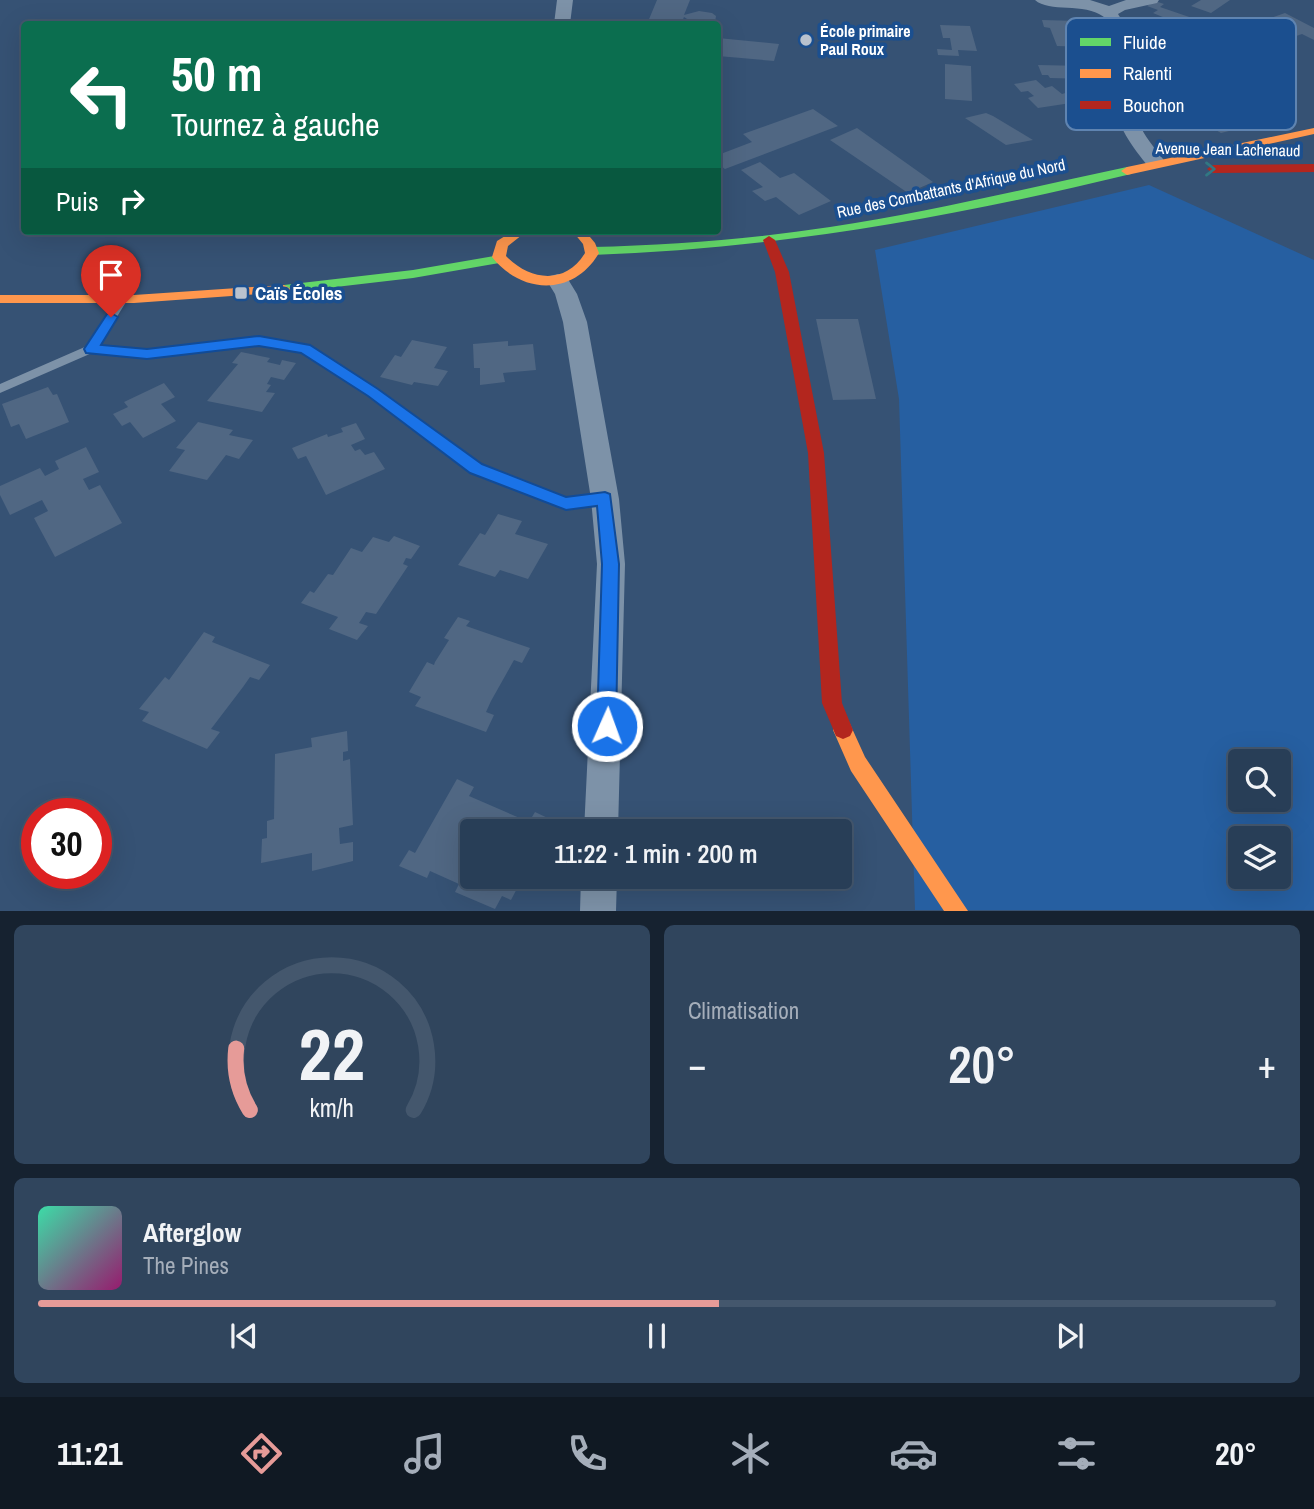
<!DOCTYPE html>
<html lang="fr">
<head>
<meta charset="utf-8">
<style>
	:root { --surface:#283e57; --page:#30455d; --text:#f1f3f6; --muted:#a5aeba; --line:#44576d; --accent:#e69b98 }
	body { margin:0; font-family:"Archivo Narrow",sans-serif; background:var(--page); color:var(--text); height:100vh; display:flex; flex-direction:column; font-size:26px; white-space:nowrap }
	* { box-sizing:border-box; margin:0 }
	p { font-size:23px; color:var(--muted) }
	.icon { flex:none; width:38px; height:38px; fill:none; stroke:currentColor; stroke-width:2; stroke-linecap:round; stroke-linejoin:round }
	.map { position:relative; height:911px; overflow:hidden }
	.panel { display:flex; flex-direction:column; gap:14px; padding:14px; background:#162230; flex:1 }
	.panel>* { flex:none }
	.banner { position:absolute; left:21px; top:21px; width:700px; height:214px; border-radius:7px; box-shadow:0 7px 28px #0002,0 0 0 2px var(--line); background:#0b6e4f; color:#fff; overflow:hidden }
	.tools { position:absolute; left:1228px; top:749px; display:grid; gap:14px }
	.tools a { display:grid; place-items:center; width:63px; height:63px; border-radius:7px; background:var(--surface); box-shadow:0 7px 28px #0002,0 0 0 2px var(--line); font-size:35px }
	.speed { position:absolute; left:21px; top:798px; display:flex; gap:14px; font-size:35px; font-weight:700; text-align:center }
	.speed>* { display:grid; place-content:center; width:91px; height:91px; border-radius:50%; background:var(--surface); box-shadow:0 7px 28px #0002,0 0 0 2px var(--line); line-height:1 }
	.speed .limit { border:10px solid #d22; background:#fff; color:#111 }
	.pin { position:absolute; display:grid; place-items:center; width:60px; height:60px; color:#fff; margin:-72px -30px; border-radius:50% 50% 50% 0; rotate:-45deg; box-shadow:0 0 7px #0007 }
	.pin .icon { rotate:45deg }
	.me { position:absolute; width:77px; margin:-38px; rotate:2deg; stroke-linejoin:round; filter:drop-shadow(0 0 5px #0008) }
	.turn { display:flex; align-items:center; gap:24px; height:147px; padding:0 35px; font-size:32px }
	.turn .icon { width:91px; height:91px; stroke-width:2.5 }
	.turn b { display:block; font-size:49px; line-height:60px }
	.then { display:flex; align-items:center; height:66px; padding:0 35px; background:#0003; gap:14px; font-size:26px }
	.big { font-size:52px; font-weight:600; line-height:1.1 }
	.panel .tile { flex:1; display:flex; flex-direction:column; justify-content:center; gap:10px; min-width:0; padding:0 24px; border-radius:10px; background:var(--page) }
	.panel .dial { align-items:center; gap:0 }
	.dial svg { height:182px; overflow:visible; fill:none; stroke:var(--line); stroke-width:7; stroke-linecap:round; text-anchor:middle }
	.dial text { fill:var(--text); stroke:none }
	.song { display:flex; align-items:center; gap:21px }
	.cover { width:84px; height:84px; border-radius:10px; background:linear-gradient(135deg,hsl(160 70% 55%),hsl(320 70% 35%)) }
	.played { height:7px; border-radius:4px; background:linear-gradient(90deg,var(--accent) 55%,var(--line) 55%) }
	.keys { display:flex; justify-content:space-around; direction:ltr }
	.heat { display:flex; justify-content:space-between; align-items:center; font-size:38px; direction:ltr }
	.panel .tiles { flex:1; display:grid; gap:14px; grid-template-columns:1fr 1fr }
	.tile:last-child { grid-column:span 2 }
	.trip { position:absolute; left:460px; top:819px; width:392px; height:70px; border-radius:7px; background:var(--surface); box-shadow:0 7px 28px #0002,0 0 0 2px var(--line); font-weight:600; line-height:70px; text-align:center }
	.menu { display:flex; height:112px; justify-content:space-around; align-items:center; background:#101923; color:var(--muted) }
	.menu .icon { width:49px; height:49px }
	.menu .on { color:var(--accent) }
	.menu b { font-size:32px; color:var(--text) }
	.map>svg:first-child { display:block }
	.green { fill:#265fa1; fill-rule:evenodd }
	.building { fill:#506783 }
	.lines { fill:none; stroke-linecap:round; stroke-linejoin:round }
	.lane { fill:#7d92a8; fill-rule:evenodd }
	.street { fill:#7d92a8; fill-rule:evenodd }
	.fast { fill:#63d668; fill-rule:evenodd }
	.slow { fill:#ff974d; fill-rule:evenodd }
	.jam { fill:#b3261e; fill-rule:evenodd }
	.oneway { stroke:#317883 }
	.route { fill:#1a73e8; stroke:#114b97; stroke-width:2 }
	.poi-dot { fill:#b9c2ce; stroke:#1b4f8f; stroke-width:2.5 }
	.labels { text-anchor:middle; stroke-width:7; stroke-linejoin:round; paint-order:stroke }
	.far-poi-label { font-size:16px; font-weight:bold; fill:#fff; stroke:#1b4f8f; text-anchor:start }
	.far-street-label { font-size:16px; fill:#fff; stroke:#1b4f8f }
	.poi-label { font-size:19px; font-weight:bold; fill:#fff; stroke:#1b4f8f; text-anchor:start }
	.key { fill:#1b4f8f; stroke:#5f84b1; stroke-width:2 }
	.key-label { font-size:19px; fill:#fff }
</style>
</head>
<body>
<div class="map">
<svg width="1314" height="911" viewBox="0 0 1314 911">
	<rect width="100%" height="100%" fill="#365274"/>
	<path class="green" d="M1149,185L1314,260V910H915L899,399L875,250ZM1241,761H1279V800H1241ZM1241,838H1279V877H1241Z"/>
	<path class="building" d="M657,0H690L684,15L699,11L712,13L716,16L715,22L695,24L684,17L681,24H647Z
		M1201,0H1230L1211,13L1191,6Z
		M1155,1L1164,4L1160,7L1198,20L1162,46L1148,40L1153,37L1146,34L1170,20L1153,13L1158,10L1147,6Z
		M1285,13L1314,28V40L1302,34L1270,45L1240,29Z
		M1042,20L1079,21L1090,47L1057,46L1050,28L1044,27Z
		M940,25L970,26L977,51L958,50L959,56L938,55L937,49L952,50L950,38H943Z
		M718,38L779,44L774,61L718,56Z
		M945,64L971,66L972,101L945,99Z
		M1038,65L1085,66L1091,79L1050,78L1048,75H1042Z
		M1036,80L1045,88L1052,86L1062,94L1072,91L1084,101L1038,108L1028,98L1034,96L1028,91L1021,92L1014,84Z
		M1238,99L1246,104L1264,100L1281,114L1233,125L1237,129L1221,133L1214,129L1201,131L1186,119L1222,109L1214,103Z
		M813,109L838,126L725,169L718,164V155L752,142L743,134Z
		M986,113L993,116L1033,140L1006,145L965,118Z
		M857,128L902,160L933,182L908,193L830,140Z
		M760,162L780,178L794,173L831,201L799,215L776,197L765,201L752,191L763,187L741,170Z
		M816,319H858L876,399L833,400Z
		M412,340L447,347L434,368L448,371L438,386L414,382L412,385L380,377L395,355L401,357Z
		M508,341V346L533,344L536,370L503,373L505,382L480,385V368H474L473,344Z
		M241,352L270,358L267,362L280,365L282,360L296,363L284,380L271,377L267,384L271,385L266,392L275,393L262,412L207,401L238,364L232,363Z
		M164,383L175,397L161,404L176,421L143,438L130,422L122,426L113,414L128,407L124,402Z
		M48,387L53,395L57,394L69,422L26,439L19,424L11,427L2,404Z
		M198,422L233,430L229,435L253,440L239,459L226,455L207,480L169,471L185,450L176,448Z
		M356,423L365,439L351,445L355,451L360,449L365,455L374,452L385,469L326,495L306,456L298,459L292,448L327,434L328,437L343,432L341,428Z
		M86,447L99,472L83,479L89,490L100,485L122,523L55,557L34,518L48,511L42,500L10,515L0,495V486L40,468L45,476L59,469L55,461Z
		M498,514L522,521L515,534L548,544L528,579L500,570L495,577L458,565L480,533L485,535Z
		M394,536L420,546L411,559L406,558L403,564L408,566L376,614L366,612L359,623L368,626L357,640L329,629L338,617L301,603L310,591L314,593L328,574L333,575L351,548L362,552L373,537L389,542Z
		M458,617L470,621L466,626L530,648L522,663L514,660L491,701L486,712L494,715L486,732L415,706L421,697L409,692L427,662L434,665L435,662L449,640L444,638Z
		M204,632L215,637L212,642L270,665L259,680L250,677L243,687L211,729L220,732L207,749L142,721L149,712L139,709L165,677L169,680Z
		M347,731L348,751L343,752V761L350,759L353,825L339,828L340,844L353,842V861L312,871V853L261,863L262,839L267,838V821L274,819L275,754L312,747L311,738Z
		M457,779L474,787L469,796L529,822L535,812L552,820L547,831H472V877H523L511,900L502,896L495,909L455,892L459,884L430,871L427,878L399,866L409,850L415,853Z"/>
	<g class="lines">
		<path class="lane" d="M121,299L126,302L99,346L147,350L259,337L309,346L377,389L480,465L567,499L605,494L609,496L611,499L609,502L605,504L566,509L472,471L369,395L302,352L259,345L147,358L92,353L0,393V384L87,346L117,300Z"/>
		<path class="street" d="M557,0H573L570,24H554Z
			M1035,0H1090L1109,6L1126,0H1159L1157,3L1125,10L1118,14C1137,42 1126,75 1133,106C1138,130 1152,144 1166,163L1163,167H1149C1132,147 1117,126 1113,99C1110,72 1120,41 1104,17C1084,2 1049,13 1035,0Z
			M558,274L566,276L577,294L587,322L619,499L625,564L618,831H584L597,564L591,499L563,322L555,294L547,281L550,276Z
			M581,877H617L616,911H580Z"/>
		<path class="fast" d="M1127,167L1133,171L1131,174C954,217 775,249 592,255L586,251L592,247C672,245 751,239 830,227C930,212 1028,188 1127,167Z
			M500,255L507,259L505,262L413,278L284,293L277,289L284,285L413,270Z"/>
		<path class="slow" d="M1314,128V134L1127,175L1121,171L1127,167Z
			M513,231H527L508,246L506,256C530,281 566,285 585,253L583,244L574,233L575,231H585L595,243L599,253C574,296 522,295 492,257L497,241Z
			M284,285L291,289L289,292L134,303H0V295H134Z
			M843,721L850,724L865,757L968,911H944L851,771L833,730L836,724Z"/>
		<path class="jam" d="M1314,164V172L1213,173L1207,169L1213,165Z
			M769,236L775,240L789,272L824,453L842,703L853,730L850,736L843,739L836,736L822,703L808,453L775,272L763,240Z"/>
	</g>
	<defs><path id="oneway-chevron" d="M-2-3.5L2.5 0L-2 3.5" fill="none" stroke-width="1.6" stroke-linecap="round" stroke-linejoin="round" transform="scale(1.75)"/></defs>
	<use class="oneway" href="#oneway-chevron" transform="translate(1210 169)"/>
	<path class="route" d="M111,313L118,317L101,345L147,349L259,336L310,345L378,389L482,464L566,497L605,492L610,494L619,564L616,726L613,732L607,735L600,732L597,726L602,564L597,506L566,510L470,473L368,396L301,353L259,346L147,359L86,353L84,349L86,346L107,314Z"/>
	<g class="poi-dot">
		<circle cx="806" cy="40" r="7"/>
		<rect x="234" y="286" width="14" height="14" rx="3.5"/>
	</g>
	<g class="labels">
		<g class="far-poi-label">
			<text x="820" y="37">École primaire<tspan x="820" dy="18">Paul Roux</tspan></text>
		</g>
		<g class="far-street-label">
			<text transform="translate(1228 149) rotate(1)" y="6">Avenue Jean Lachenaud</text>
			<text transform="translate(951 188) rotate(-12)" y="6">Rue des Combattants d'Afrique du Nord</text>
		</g>
		<g class="poi-label">
			<text x="255" y="300">Caïs Écoles</text>
		</g>
	</g>
	<rect x="1066" y="18" width="230" height="112" rx="10" class="key"/>
	<rect x="1080" y="38" width="31" height="8" fill="#63d668"/>
	<rect x="1080" y="69" width="31" height="9" fill="#ff974d"/>
	<rect x="1080" y="101" width="31" height="8" fill="#b3261e"/>
	<g class="key-label">
		<text x="1123" y="49">Fluide</text>
		<text x="1123" y="80">Ralenti</text>
		<text x="1123" y="112">Bouchon</text>
	</g>
</svg>
<div class="tools">
<a><svg class="icon" aria-label="search" viewBox="0 0 24 24"><circle cx="10" cy="10" r="6"/><path d="M15 15l6 6"/></svg></a>
<a><svg class="icon" aria-label="layers" viewBox="0 0 24 24"><path d="M12 4l9 5-9 5-9-5zM3 14l9 5 9-5"/></svg></a>
</div>
<div class="speed"><div class="limit">30</div></div>
<div class="pin" style="left:111px;top:317px;background:#d93025"><svg class="icon" aria-label="arrive" viewBox="0 0 24 24"><path d="M6 21V4h12l-3 4 3 4H6"/></svg></div>
<svg class="me" style="left:607px;top:726px" viewBox="-20 -20 40 40"><circle r="17" fill="#1a73e8" stroke="#fff" stroke-width="3"/><path d="M0-11L8 9 0 5-8 9z" fill="#fff"/></svg>
<div class="trip">11:22 · 1 min · 200 m</div>
<div class="banner">
<div class="turn"><svg class="icon" aria-label="left" viewBox="0 0 24 24"><path d="M17 20v-9H6M10 6l-5 5 5 5"/></svg><div><b>50 m</b>Tournez à gauche</div></div>
<div class="then">Puis<svg class="icon" aria-label="right" viewBox="0 0 24 24"><path d="M7 20v-9h11M14 6l5 5-5 5"/></svg></div>
</div>
</div>
<section class="panel">
<div class="tiles">
<div class="tile dial"><svg viewBox="0 0 100 80">
<path d="M14 69A42 42 0 1 1 86 69"/>
<path d="M14 69A42 42 0 0 1 8 42" stroke="#e69b98"/>
<text x="50" y="56" font-size="32" font-weight="700">22</text>
<text x="50" y="72" font-size="11">km/h</text>
</svg></div>
<div class="tile"><p>Climatisation</p>
<div class="heat"><a>−</a><b class="big">20°</b><a>+</a></div>
</div>
<div class="tile">
<div class="song"><i class="cover"></i><div><b>Afterglow</b><p>The Pines</p></div></div>
<div class="played"></div>
<div class="keys"><svg class="icon" aria-label="previous" viewBox="0 0 24 24"><path d="M18 5L8 12l10 7zM5 5v14"/></svg><svg class="icon" aria-label="pause" viewBox="0 0 24 24"><path d="M8 5v14M16 5v14"/></svg><svg class="icon" aria-label="next" viewBox="0 0 24 24"><path d="M6 5l10 7-10 7zM19 5v14"/></svg></div>
</div>
</div>
</section>
<nav class="menu">
<b>11:21</b>
<svg class="icon on" aria-label="directions" viewBox="0 0 24 24"><path d="M12 3l9 9-9 9-9-9zM9 14v-3h6M13 9l2 2-2 2"/></svg>
<svg class="icon" aria-label="music" viewBox="0 0 24 24"><path d="M9 18V5l10-2v13"/><circle cx="6" cy="18" r="3"/><circle cx="16" cy="16" r="3"/></svg>
<svg class="icon" aria-label="phone" viewBox="0 0 24 24"><path d="M5 4h4l2 5-3 2q2 4 5 5l2-3 5 2v4C11 20 4 13 5 4z"/></svg>
<svg class="icon" aria-label="climate" viewBox="0 0 24 24"><path d="M12 3v18M4 7l16 10M4 17L20 7"/></svg>
<svg class="icon" aria-label="car" viewBox="0 0 24 24"><path d="M5 17H2v-5l4-1 3-4h7l3 4 3 1v5h-3M9 17h6M6 11h13"/><circle cx="7" cy="17" r="2"/><circle cx="17" cy="17" r="2"/></svg>
<svg class="icon" aria-label="filters" viewBox="0 0 24 24"><path d="M4 7h16M4 17h16"/><circle cx="9" cy="7" r="2"/><circle cx="15" cy="17" r="2"/></svg>
<b>20°</b>
</nav>
</body>
</html>
